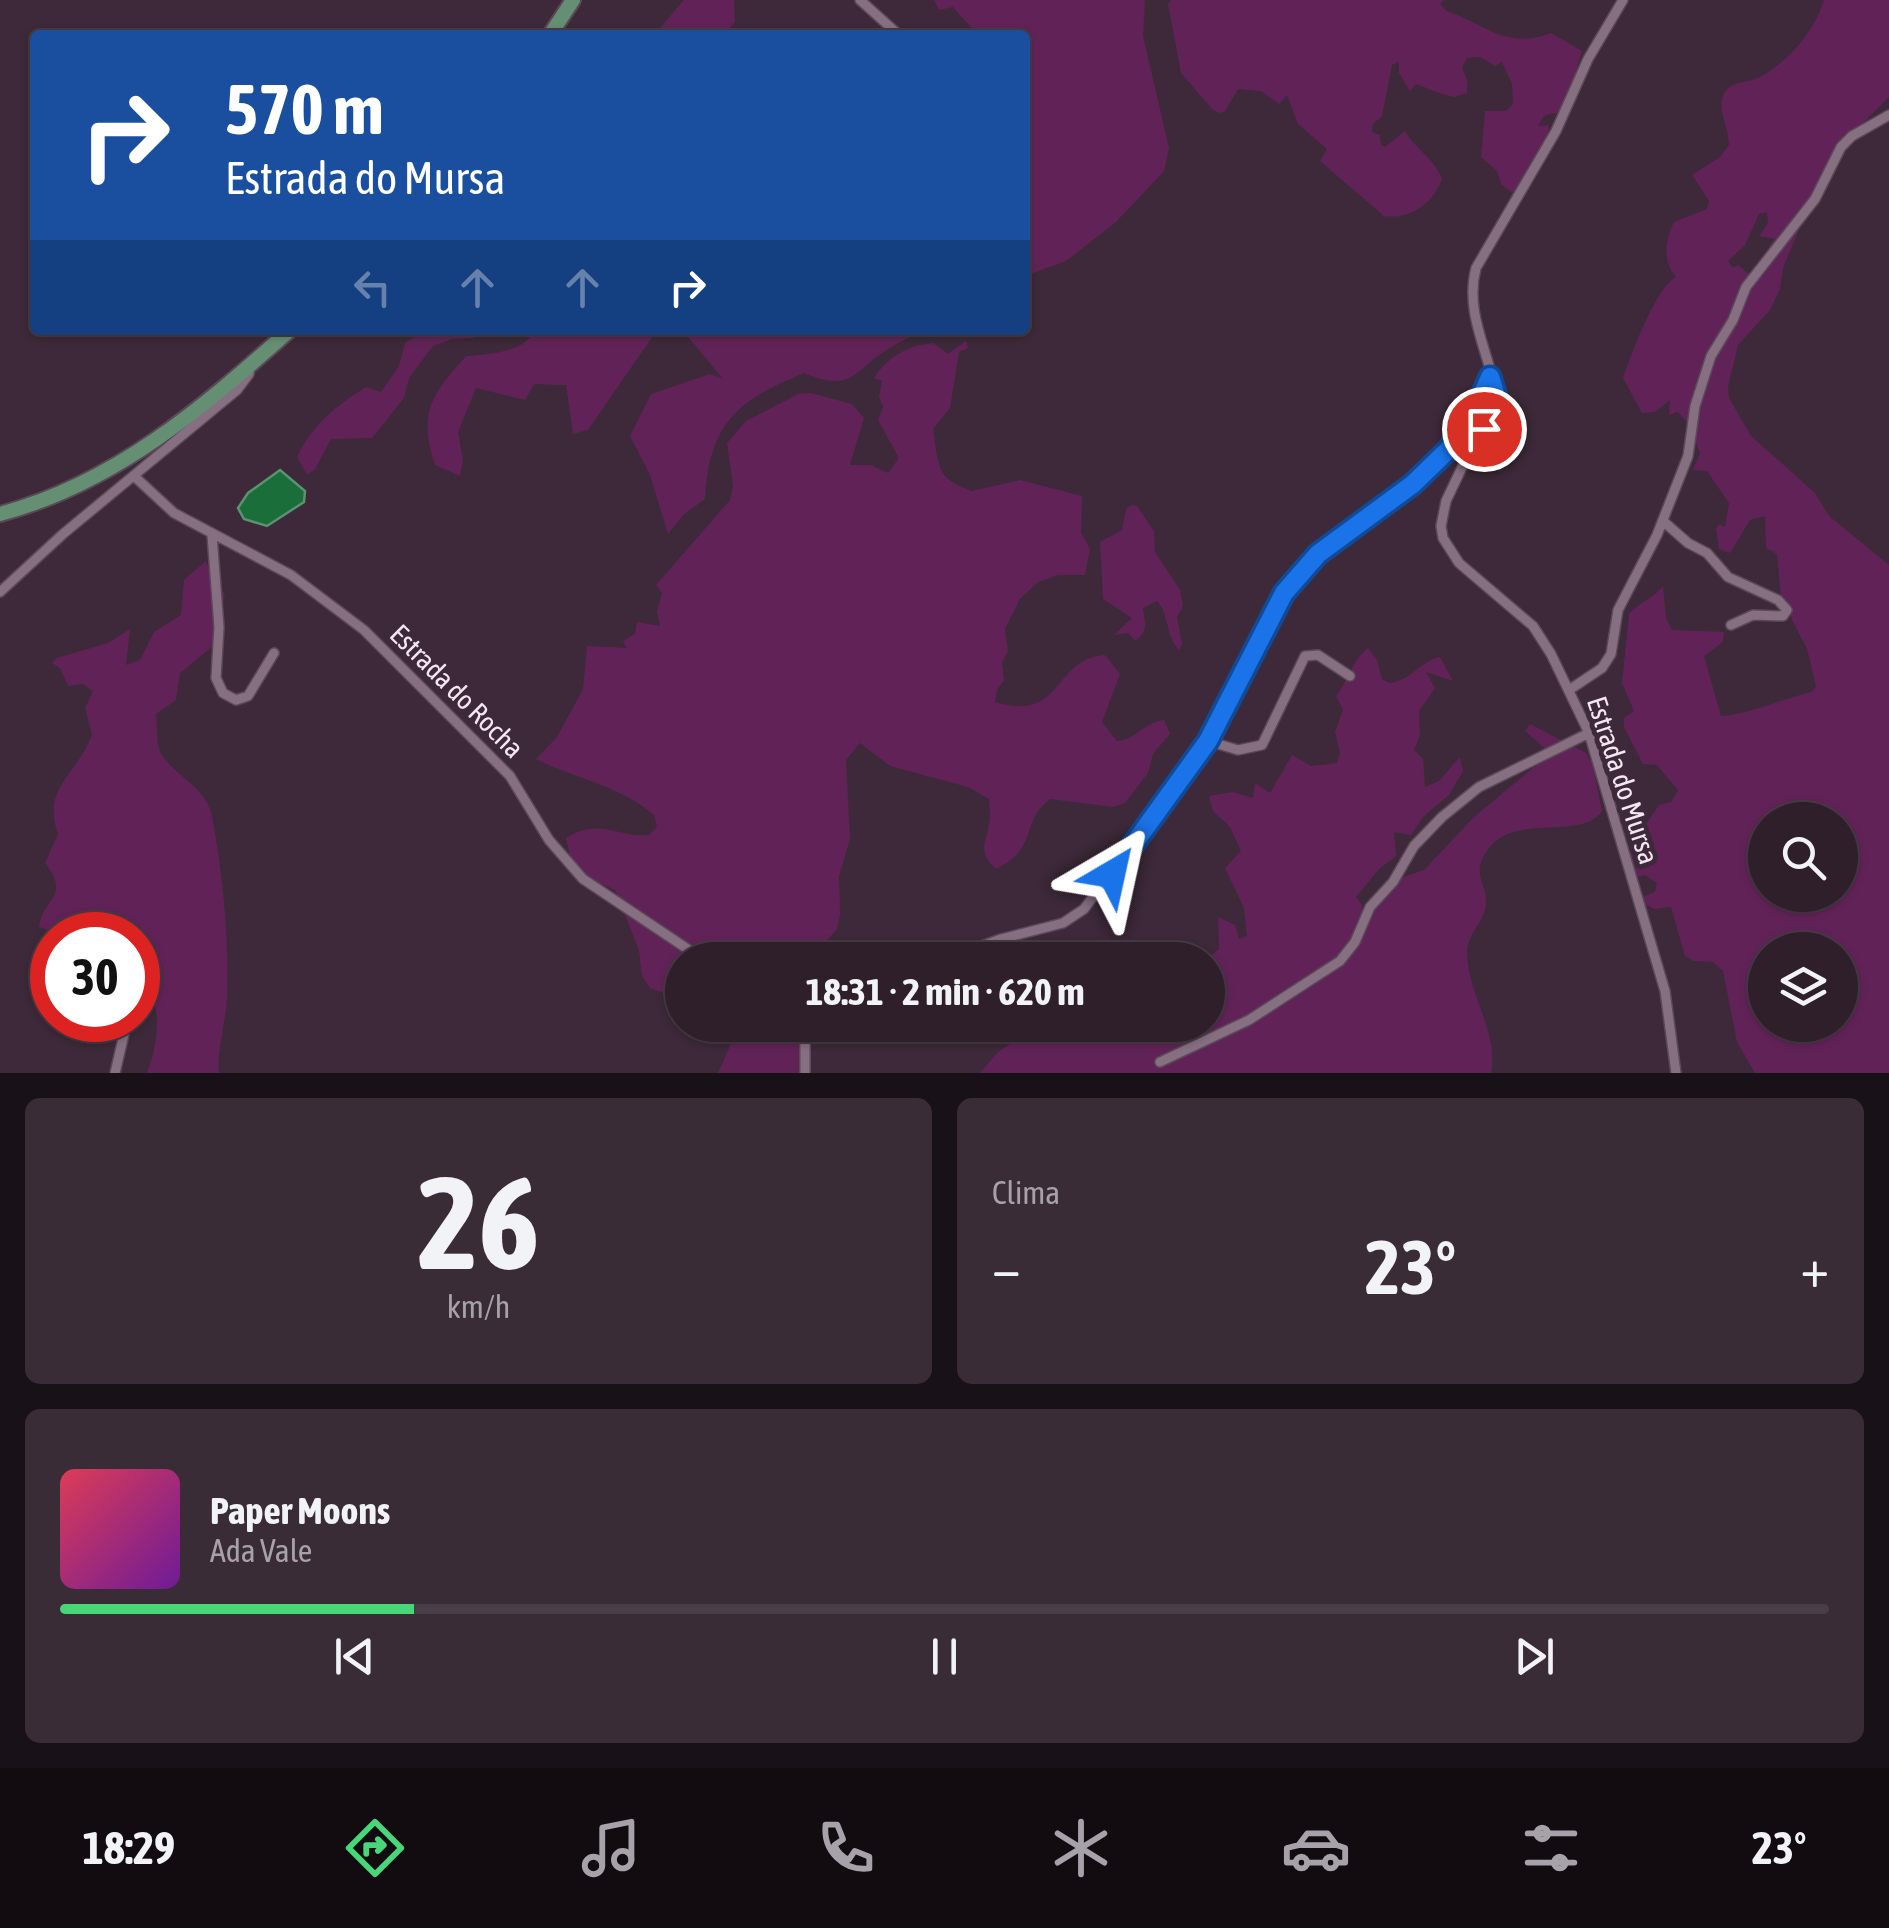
<!DOCTYPE html>
<html lang="pt">
<head>
<meta charset="utf-8">
<style>
	:root { --surface:#2e1f2b; --page:#3a2c37; --text:#f1f3f6; --muted:#a7a2a9; --line:#493d47; --accent:#47d779 }
	body { margin:0; font-family:"Asap Condensed",sans-serif; background:var(--page); color:var(--text); height:100vh; display:flex; flex-direction:column; font-size:38px; white-space:nowrap }
	* { box-sizing:border-box; margin:0 }
	p { font-size:32px; color:var(--muted) }
	.icon { flex:none; width:55px; height:55px; fill:none; stroke:currentColor; stroke-width:2; stroke-linecap:round; stroke-linejoin:round }
	.map { position:relative; height:1073px; overflow:hidden }
	.sheet { display:flex; flex-direction:column; gap:25px; padding:25px; background:#191118; flex:1 }
	.sheet>* { flex:none }
	.hud { position:absolute; left:30px; top:30px; width:1000px; height:305px; border-radius:10px; box-shadow:0 2px 8px #0004,0 0 0 2px var(--line); background:#1a4fa0; color:#fff; overflow:hidden }
	.buttons { position:absolute; left:1748px; top:802px; display:grid; gap:20px }
	.buttons a { display:grid; place-items:center; width:110px; height:110px; border-radius:50%; background:var(--surface); box-shadow:0 2px 8px #0004,0 0 0 2px var(--line); font-size:50px }
	.speed { position:absolute; left:30px; top:912px; display:flex; gap:20px; font-size:50px; font-weight:700; text-align:center }
	.speed>* { display:grid; place-content:center; width:130px; height:130px; border-radius:50%; background:var(--surface); box-shadow:0 2px 8px #0004,0 0 0 2px var(--line); line-height:1 }
	.speed .limit { border:15px solid #d22; background:#fff; color:#111 }
	.pin { position:absolute; display:grid; place-items:center; width:85px; height:85px; color:#fff; margin:-42px; border:5px solid #fff; border-radius:50%; box-shadow:0 2px 10px #0007 }
	.me { position:absolute; width:110px; margin:-55px; rotate:36deg; stroke-linejoin:round; filter:drop-shadow(0 0 8px #0008) }
	.turn { display:flex; align-items:center; gap:35px; height:210px; padding:0 30px; font-size:45px }
	.turn .icon { width:130px; height:130px; stroke-width:2.5 }
	.turn b { display:block; font-size:70px; line-height:85px }
	.lanes { display:flex; align-items:center; height:95px; padding:0 30px; background:#0003; justify-content:center; gap:50px; direction:ltr }
	.lanes .off { opacity:.35 }
	.big { font-size:75px; font-weight:700; line-height:1.1 }
	.sheet .widget { flex:1; display:flex; flex-direction:column; justify-content:center; gap:15px; min-width:0; padding:0 35px; border-radius:15px; background:var(--page) }
	.sheet .dial { align-items:center; gap:0 }
	.dial b { font-size:130px; line-height:1 }
	.song { display:flex; align-items:center; gap:30px }
	.cover { width:120px; height:120px; border-radius:15px; background:linear-gradient(135deg,hsl(350 70% 55%),hsl(280 70% 35%)) }
	.played { height:10px; border-radius:5px; background:linear-gradient(90deg,var(--accent) 20%,var(--line) 20%) }
	.keys { display:flex; justify-content:space-around; direction:ltr }
	.heat { display:flex; justify-content:space-between; align-items:center; font-size:55px; direction:ltr }
	.sheet .tiles { flex:1; display:grid; gap:25px; grid-template-columns:1fr 1fr }
	.widget:last-child { grid-column:span 2 }
	.trip { position:absolute; left:665px; top:942px; width:560px; height:100px; border-radius:50px; background:var(--surface); box-shadow:0 2px 8px #0004,0 0 0 2px var(--line); font-weight:700; line-height:100px; text-align:center }
	.tab-bar { display:flex; height:160px; justify-content:space-around; align-items:center; background:#120c11; color:var(--muted) }
	.tab-bar .icon { width:70px; height:70px }
	.tab-bar .on { color:var(--accent) }
	.tab-bar b { font-size:45px; color:var(--text) }
	.map>svg:first-child { display:block }
	.green { fill:#612357; fill-rule:evenodd }
	.water { fill:#196e39; stroke:#5b9270; stroke-width:2.5 }
	.lines { fill:none; stroke-linecap:round; stroke-linejoin:round }
	.street-casing { stroke:#5a4956; stroke-width:12 }
	.primary-casing { stroke:#5a4956; stroke-width:18 }
	.street { stroke:#876f82; stroke-width:9 }
	.primary { stroke:#658f72; stroke-width:14 }
	.route-casing { stroke:#114b97; stroke-width:25 }
	.route { stroke:#1a73e8; stroke-width:18 }
	.labels { text-anchor:middle; stroke-width:10; stroke-linejoin:round; paint-order:stroke }
	.street-label { font-size:28px; fill:#f5e7f1; stroke:#3d2939 }
</style>
</head>
<body>
<div class="map">
<svg width="1889" height="1073" viewBox="0 0 1889 1073">
	<rect width="100%" height="100%" fill="#3d2939"/>
	<path class="green" d="M684,0H734L735,22L724,35H654Z
		M934,0H1145L1143,36L1169,148L1164,171L1116,222L1066,261L1025,276V102L1029,85L1025,81V35H978L953,7L939,10Z
		M1171,0H1444L1440,4L1446,11C1488,25 1506,50 1551,33L1582,51L1563,113C1551,114 1542,112 1539,126L1549,125L1548,134L1521,190L1511,192L1501,184L1497,171L1481,157L1485,111H1506L1513,104L1512,84L1502,62L1495,66L1480,57L1467,58L1462,68L1467,79V93L1454,97L1442,94L1416,84L1410,91L1399,73V62L1392,65L1382,116L1373,124L1372,132L1380,135L1381,145L1385,147L1405,131C1416,150 1434,158 1442,179C1434,203 1409,220 1384,216L1320,161L1327,149L1298,124L1287,95L1279,104L1261,91L1238,89L1225,111L1219,113L1213,110L1181,73L1168,4Z
		M1824,0H1889V97L1846,140L1825,167L1783,268L1780,289L1770,310L1738,345L1728,387L1729,398L1751,436L1815,493L1829,516L1889,565V1073H1755L1737,1042L1723,971L1713,962L1694,961L1685,956L1671,907L1655,909L1644,904V896L1655,892L1657,883L1645,875L1637,877L1628,851L1659,805L1671,802L1678,790L1657,765L1643,764L1624,727V718L1634,711L1622,683L1629,614C1639,602 1653,599 1663,586L1666,618L1672,630L1724,632L1723,642L1704,656L1721,716C1754,713 1780,699 1812,692L1816,686L1807,649L1781,598L1777,554L1766,548L1765,516L1750,520L1730,553L1719,549L1716,529L1719,524L1725,527L1729,503L1707,471L1693,470L1700,453L1688,423L1678,412L1669,415L1670,400L1655,412L1642,413L1623,378C1632,353 1655,289 1676,277C1662,261 1665,240 1674,222L1707,209L1709,201L1692,175L1720,157L1729,145C1729,129 1719,113 1722,99C1728,78 1746,85 1760,77C1789,61 1814,32 1824,0ZM1767,212L1768,223L1759,236L1775,239L1769,246L1770,258L1756,271L1747,273L1738,265L1733,268L1728,261L1745,245L1759,214ZM1765,820H1840V895H1765ZM1765,950H1840V1025H1765Z
		M425,330H478L474,338L452,339L433,346L409,378L404,398L372,438L331,439L315,469L307,475L297,457C313,424 336,406 366,387L381,392L399,366L405,343Z
		M535,330H657L588,430L573,434L566,385L534,384L525,400L476,388L458,432L463,460L460,476L435,465C418,412 431,396 466,356C489,354 524,353 535,330Z
		M673,330H925C913,336 900,341 888,349C852,372 853,393 804,373C737,400 709,424 705,499L684,514L668,534L650,475L630,436L651,394L710,374L723,379L689,338Z
		M966,341L968,348L959,352L950,408L933,429C939,464 934,478 972,491L1020,480L1082,496L1081,533L1090,549L1085,575H1058L1038,582L1020,599L1005,629L1008,651L1002,663L1004,681L997,689L995,702C1065,723 1051,659 1105,655L1120,674L1102,722L1117,741C1136,740 1144,722 1164,720L1170,734L1153,754L1148,773L1125,803L1113,807L1050,799C1020,822 1039,848 996,869C977,852 986,844 989,824C991,817 989,806 989,799L968,787L890,766L860,743L846,760L850,839L839,876L840,915L837,929L810,960H682V999L650,988L642,976L639,950L615,890L579,874L580,866L571,860L566,838C600,817 617,838 649,835L657,827L654,815C619,785 576,779 536,759L557,737L583,689L587,646L627,648L623,641L635,634L637,622L660,626L657,612L662,593L656,585L730,500L733,486L727,443L746,421L798,394L811,393L852,404L864,418L850,465H871L888,473L899,458L878,420L883,407L879,397L882,381L874,378C887,357 909,345 933,343L948,354Z
		M1131,505L1137,506L1154,531L1155,552L1180,590L1183,606L1177,617L1182,644L1179,650C1165,636 1170,615 1157,601L1143,608C1145,623 1149,631 1135,641L1128,633L1114,635L1132,618L1103,599L1100,542L1122,530L1126,509Z
		M206,561L213,579L225,594L214,645L180,673L176,700L156,714C158,728 155,747 164,758C179,778 206,788 212,816C223,876 229,936 227,997C226,1023 217,1047 219,1073H147C157,1046 167,1000 138,985V935H62L39,927C42,899 72,897 45,863L58,834C41,786 79,774 92,734L85,708L93,691L83,684L68,686L60,668L52,663L57,658L108,643L130,629L126,665L140,660L154,632L181,615L184,580Z
		M1368,648L1377,660L1382,679L1390,683C1412,680 1420,661 1440,657L1453,681L1426,672L1435,688L1419,711L1420,736L1414,750L1423,759L1425,787L1439,781L1460,757L1463,771L1449,795L1423,817L1411,835L1394,832L1396,856L1379,869L1356,897L1362,905V935L1371,910L1398,879L1424,870L1474,817L1546,757L1547,750L1525,731L1530,724L1586,753L1593,766L1602,811C1581,841 1517,813 1490,847C1468,874 1488,882 1486,905C1484,922 1467,934 1467,954C1468,994 1499,1033 1491,1073H980L998,1052L1039,1025H1208L1206,960L1219,949L1218,917L1235,925L1239,939L1247,936L1244,908L1225,868L1241,851L1230,827L1213,811L1209,796L1233,792L1253,798L1255,783L1270,793L1292,755L1311,766L1337,763L1340,753L1335,732L1343,710L1336,696C1348,681 1353,659 1368,648Z
		M729,1025H803L805,1073H718L730,1046Z"/>
	<path class="water" d="M280,470L305,491L304,502L267,526L244,519L238,508L248,493Z"/>
	<g class="lines">
		<defs>
			<path id="street" d="M860,0L899,35
				M1623,0L1588,59L1556,131L1476,268C1464,314 1490,353 1496,396L1446,501L1441,526L1443,538L1459,563L1533,626L1551,654L1589,733L1665,991L1676,1073
				M134,476L174,513L291,575L364,630L510,776L549,840L583,879L704,960
				M1663,521L1688,543L1707,553L1728,577L1778,600L1787,610L1783,616L1753,615L1731,625
				M212,535L219,627L216,678L223,693L236,700L248,696L274,653
				M0,592L63,534L237,390L249,374L250,365
				M1569,690L1602,668L1611,654L1618,610L1657,535L1688,456L1695,406L1711,356L1733,320L1746,287L1815,199L1841,147L1852,136L1889,115
				M1208,741L1238,750L1262,745L1305,656L1318,655L1350,676
				M943,960L1001,939L1063,923L1084,909L1208,741L1284,593L1317,554L1413,484L1448,450L1476,409L1490,377
				M805,1025V1073
				M1160,1062L1249,1020L1340,961L1355,942L1370,907L1393,882L1414,846L1442,817L1479,787L1589,733
				M115,1073L125,1030"/>
			<path id="primary" d="M550,35L573,0
				M0,514C116,483 202,408 290,330"/>
		</defs>
		<use href="#street" class="street-casing"/>
		<use href="#primary" class="primary-casing"/>
		<use href="#street" class="street"/>
		<use href="#primary" class="primary"/>
	</g>
	<g class="lines">
		<defs>
			<path id="route" d="M1112,874L1208,741L1284,593L1318,554L1413,484L1448,450L1476,409L1490,377L1496,396L1484,429"/>
		</defs>
		<use href="#route" class="route-casing"/>
		<use href="#route" class="route"/>
	</g>
	<g class="labels">
		<g class="street-label">
			<text transform="translate(457 691) rotate(45)" y="10">Estrada do Rocha</text>
			<text transform="translate(1623 780) rotate(72)" y="10">Estrada do Mursa</text>
		</g>
	</g>
</svg>
<div class="buttons">
<a><svg class="icon" aria-label="search" viewBox="0 0 24 24"><circle cx="10" cy="10" r="6"/><path d="M15 15l6 6"/></svg></a>
<a><svg class="icon" aria-label="layers" viewBox="0 0 24 24"><path d="M12 4l9 5-9 5-9-5zM3 14l9 5 9-5"/></svg></a>
</div>
<div class="speed"><div class="limit">30</div></div>
<div class="pin" style="left:1484px;top:429px;background:#d93025"><svg class="icon" aria-label="arrive" viewBox="0 0 24 24"><path d="M6 21V4h12l-3 4 3 4H6"/></svg></div>
<svg class="me" style="left:1112px;top:874px" viewBox="-20 -20 40 40"><path d="M0-17L14 15 0 8-14 15z" fill="#1a73e8" stroke="#fff" stroke-width="4"/></svg>
<div class="trip">18:31 · 2 min · 620 m</div>
<div class="hud">
<div class="turn"><svg class="icon" aria-label="right" viewBox="0 0 24 24"><path d="M7 20v-9h11M14 6l5 5-5 5"/></svg><div><b>570 m</b>Estrada do Mursa</div></div>
<div class="lanes"><svg class="icon off" aria-label="left" viewBox="0 0 24 24"><path d="M17 20v-9H6M10 6l-5 5 5 5"/></svg><svg class="icon off" aria-label="ahead" viewBox="0 0 24 24"><path d="M12 20V5M6 11l6-6 6 6"/></svg><svg class="icon off" aria-label="ahead" viewBox="0 0 24 24"><path d="M12 20V5M6 11l6-6 6 6"/></svg><svg class="icon" aria-label="right" viewBox="0 0 24 24"><path d="M7 20v-9h11M14 6l5 5-5 5"/></svg></div>
</div>
</div>
<section class="sheet">
<div class="tiles">
<div class="widget dial"><b>26</b><p>km/h</p></div>
<div class="widget"><p>Clima</p>
<div class="heat"><a>−</a><b class="big">23°</b><a>+</a></div>
</div>
<div class="widget">
<div class="song"><i class="cover"></i><div><b>Paper Moons</b><p>Ada Vale</p></div></div>
<div class="played"></div>
<div class="keys"><svg class="icon" aria-label="previous" viewBox="0 0 24 24"><path d="M18 5L8 12l10 7zM5 5v14"/></svg><svg class="icon" aria-label="pause" viewBox="0 0 24 24"><path d="M8 5v14M16 5v14"/></svg><svg class="icon" aria-label="next" viewBox="0 0 24 24"><path d="M6 5l10 7-10 7zM19 5v14"/></svg></div>
</div>
</div>
</section>
<nav class="tab-bar">
<b>18:29</b>
<svg class="icon on" aria-label="directions" viewBox="0 0 24 24"><path d="M12 3l9 9-9 9-9-9zM9 14v-3h6M13 9l2 2-2 2"/></svg>
<svg class="icon" aria-label="music" viewBox="0 0 24 24"><path d="M9 18V5l10-2v13"/><circle cx="6" cy="18" r="3"/><circle cx="16" cy="16" r="3"/></svg>
<svg class="icon" aria-label="phone" viewBox="0 0 24 24"><path d="M5 4h4l2 5-3 2q2 4 5 5l2-3 5 2v4C11 20 4 13 5 4z"/></svg>
<svg class="icon" aria-label="climate" viewBox="0 0 24 24"><path d="M12 3v18M4 7l16 10M4 17L20 7"/></svg>
<svg class="icon" aria-label="car" viewBox="0 0 24 24"><path d="M5 17H2v-5l4-1 3-4h7l3 4 3 1v5h-3M9 17h6M6 11h13"/><circle cx="7" cy="17" r="2"/><circle cx="17" cy="17" r="2"/></svg>
<svg class="icon" aria-label="filters" viewBox="0 0 24 24"><path d="M4 7h16M4 17h16"/><circle cx="9" cy="7" r="2"/><circle cx="15" cy="17" r="2"/></svg>
<b>23°</b>
</nav>
</body>
</html>
